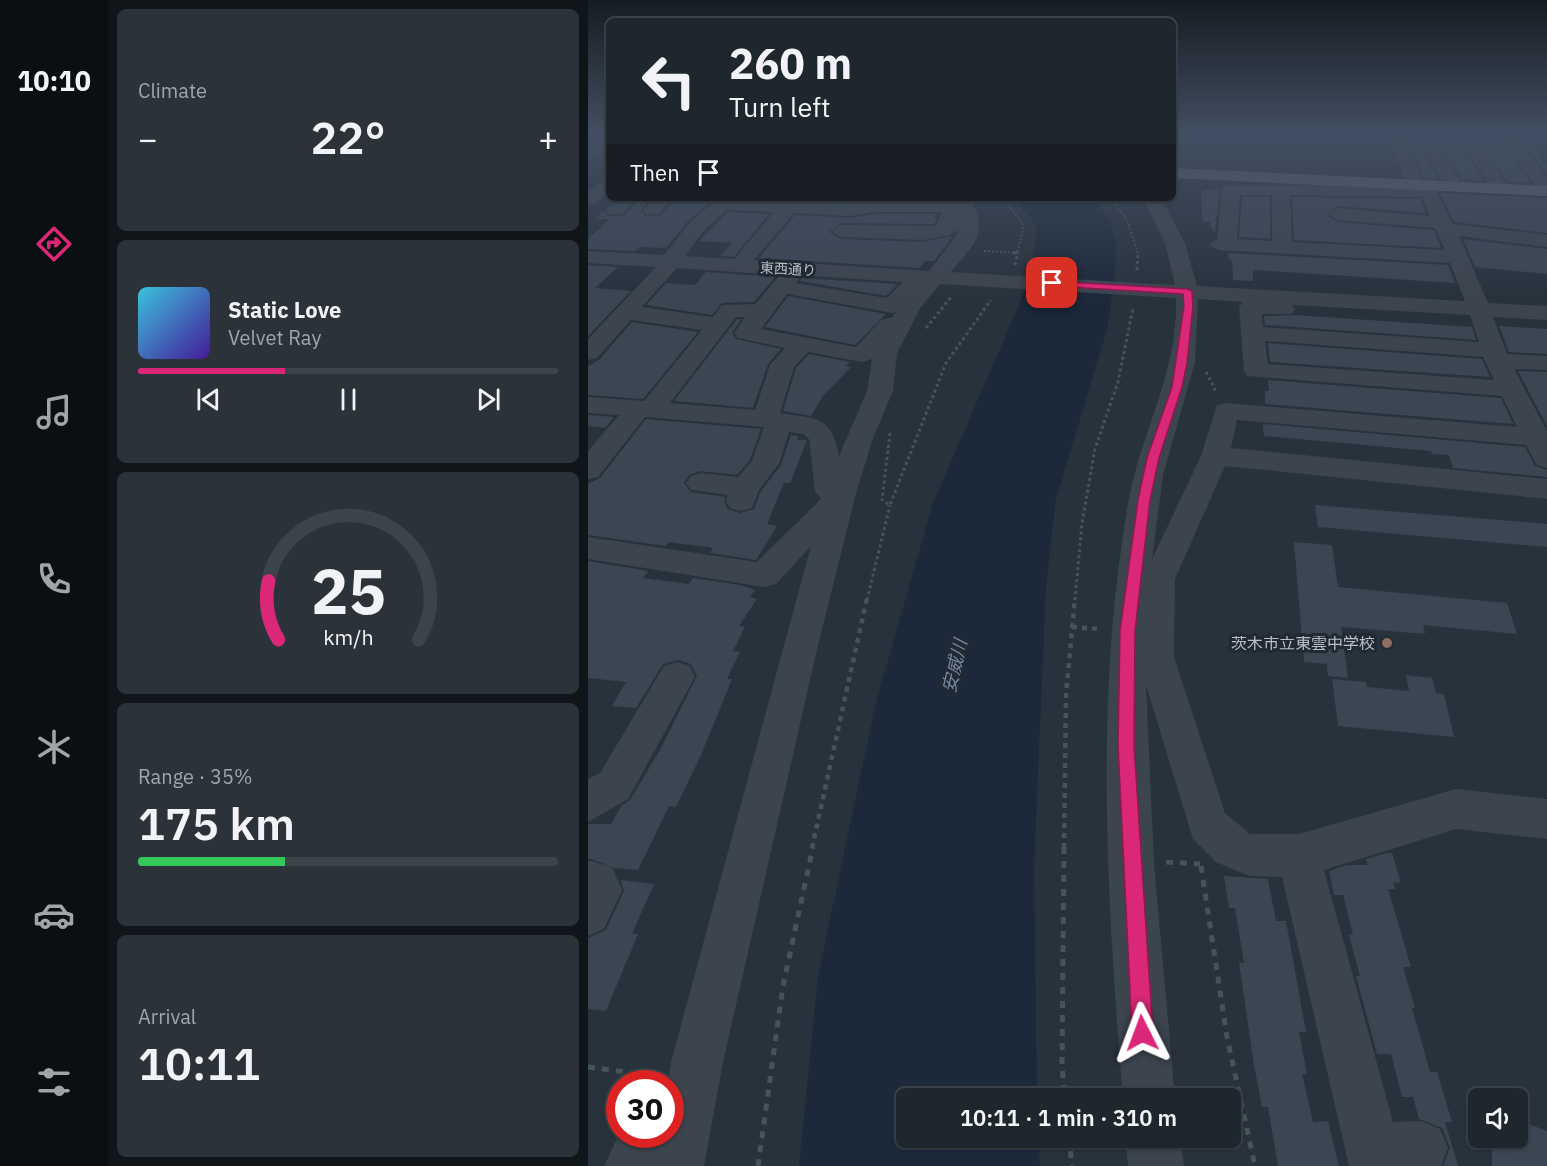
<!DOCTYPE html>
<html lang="en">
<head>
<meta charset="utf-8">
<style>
	:root { --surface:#1e262e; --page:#2b323a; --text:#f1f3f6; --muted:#a1a5aa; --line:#3c434a; --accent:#db2777 }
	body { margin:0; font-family:"IBM Plex Sans","Noto Sans JP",sans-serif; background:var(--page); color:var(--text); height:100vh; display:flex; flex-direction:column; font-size:22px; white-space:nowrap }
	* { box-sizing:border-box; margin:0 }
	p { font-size:20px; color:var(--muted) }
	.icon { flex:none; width:33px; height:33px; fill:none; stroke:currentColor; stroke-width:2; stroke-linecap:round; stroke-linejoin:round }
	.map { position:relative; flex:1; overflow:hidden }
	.side { display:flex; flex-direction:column; gap:9px; padding:9px; background:#101519; width:480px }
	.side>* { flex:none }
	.top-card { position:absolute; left:18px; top:18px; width:570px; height:183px; border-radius:9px; box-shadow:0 2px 4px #0004,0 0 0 2px var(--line); background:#1e262e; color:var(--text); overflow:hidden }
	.controls { position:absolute; left:880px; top:1088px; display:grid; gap:12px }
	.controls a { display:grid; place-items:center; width:60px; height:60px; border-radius:9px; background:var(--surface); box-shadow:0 2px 4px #0004,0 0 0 2px var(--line); font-size:30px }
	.speed { position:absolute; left:18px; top:1070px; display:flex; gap:12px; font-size:30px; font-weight:700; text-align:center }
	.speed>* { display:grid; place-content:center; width:78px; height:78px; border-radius:50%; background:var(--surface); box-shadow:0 2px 4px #0004,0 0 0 2px var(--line); line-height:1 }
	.speed .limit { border:9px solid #d22; background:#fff; color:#111 }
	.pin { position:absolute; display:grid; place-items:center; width:51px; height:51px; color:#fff; margin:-26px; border-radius:12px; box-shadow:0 3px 9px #0006 }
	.me { position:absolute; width:66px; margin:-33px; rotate:357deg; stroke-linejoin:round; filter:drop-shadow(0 0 4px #0008) }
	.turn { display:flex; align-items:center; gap:21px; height:126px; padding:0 24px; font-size:27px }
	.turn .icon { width:78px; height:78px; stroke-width:2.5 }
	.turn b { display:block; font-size:42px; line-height:51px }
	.then { display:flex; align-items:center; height:57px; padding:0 24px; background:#0003; gap:12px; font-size:22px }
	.big { font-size:45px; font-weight:600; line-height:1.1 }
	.side .tile { flex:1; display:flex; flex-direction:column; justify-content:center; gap:9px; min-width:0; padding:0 21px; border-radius:9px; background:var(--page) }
	.side .dial { align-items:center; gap:0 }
	.dial svg { height:156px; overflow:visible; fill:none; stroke:var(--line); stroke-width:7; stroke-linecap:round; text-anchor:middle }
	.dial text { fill:var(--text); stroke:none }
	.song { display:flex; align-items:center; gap:18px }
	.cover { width:72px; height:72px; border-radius:9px; background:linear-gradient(135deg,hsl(190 70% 55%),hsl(260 70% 35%)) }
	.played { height:6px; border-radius:3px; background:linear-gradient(90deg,var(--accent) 35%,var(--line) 35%) }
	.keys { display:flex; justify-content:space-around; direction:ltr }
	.heat { display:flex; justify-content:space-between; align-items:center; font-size:33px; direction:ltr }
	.charge { height:9px; border-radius:4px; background:linear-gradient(90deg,#34c759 35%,var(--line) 0) }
	.trip { position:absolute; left:308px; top:1088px; width:345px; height:60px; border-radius:9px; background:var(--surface); box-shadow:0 2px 4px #0004,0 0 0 2px var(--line); font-weight:600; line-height:60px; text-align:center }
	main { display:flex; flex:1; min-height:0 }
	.tab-bar { display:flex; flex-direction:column; width:108px; justify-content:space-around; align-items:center; background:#0c0f12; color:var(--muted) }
	.tab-bar .icon { width:42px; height:42px }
	.tab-bar .active { color:var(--accent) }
	.tab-bar b { font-size:27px; color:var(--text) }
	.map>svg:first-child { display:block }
	.water { fill:#1c293b }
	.building { fill:#3b4653 }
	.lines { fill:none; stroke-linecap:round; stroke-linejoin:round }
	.path-far3 { stroke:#435557; stroke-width:2; stroke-dasharray:2 2; stroke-linecap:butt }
	.path-far2 { stroke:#435557; stroke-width:3; stroke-dasharray:3 3; stroke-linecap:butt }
	.path-far1 { stroke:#435557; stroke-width:4.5; stroke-dasharray:5 5; stroke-linecap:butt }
	.path { stroke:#435557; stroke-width:5; stroke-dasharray:7 7; stroke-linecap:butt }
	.minor { fill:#3c444e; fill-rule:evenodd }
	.major { fill:#5a636d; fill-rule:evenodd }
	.route { fill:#db2777; stroke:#8e194d; stroke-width:1.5 }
	.education-dot { fill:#8d6e63; stroke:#212933; stroke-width:2 }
	.labels { text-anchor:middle; stroke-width:6; stroke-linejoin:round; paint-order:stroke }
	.far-street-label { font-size:14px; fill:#b8bfc8; stroke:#212933 }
	.poi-label { font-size:16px; fill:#b8bfc8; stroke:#212933; text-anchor:end }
	.water-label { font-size:18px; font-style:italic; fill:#768aa3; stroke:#212933 }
</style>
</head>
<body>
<main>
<nav class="tab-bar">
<b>10:10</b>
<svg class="icon active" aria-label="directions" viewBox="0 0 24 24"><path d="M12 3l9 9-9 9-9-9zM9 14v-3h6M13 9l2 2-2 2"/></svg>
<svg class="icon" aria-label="music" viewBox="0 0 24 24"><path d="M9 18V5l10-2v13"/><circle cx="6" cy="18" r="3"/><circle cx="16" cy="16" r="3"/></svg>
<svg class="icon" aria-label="phone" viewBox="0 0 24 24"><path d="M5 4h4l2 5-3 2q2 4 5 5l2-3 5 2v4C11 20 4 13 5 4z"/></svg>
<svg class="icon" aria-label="climate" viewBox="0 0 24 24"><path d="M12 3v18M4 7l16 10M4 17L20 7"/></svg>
<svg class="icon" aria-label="car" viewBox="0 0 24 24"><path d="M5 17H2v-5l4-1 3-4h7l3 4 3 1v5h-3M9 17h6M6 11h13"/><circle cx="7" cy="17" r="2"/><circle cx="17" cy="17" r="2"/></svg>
<svg class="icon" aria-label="filters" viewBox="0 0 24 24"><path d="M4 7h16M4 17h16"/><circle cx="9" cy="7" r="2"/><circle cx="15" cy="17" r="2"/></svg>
</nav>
<section class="side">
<div class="tile"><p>Climate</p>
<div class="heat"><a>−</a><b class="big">22°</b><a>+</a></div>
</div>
<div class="tile">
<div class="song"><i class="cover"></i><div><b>Static Love</b><p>Velvet Ray</p></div></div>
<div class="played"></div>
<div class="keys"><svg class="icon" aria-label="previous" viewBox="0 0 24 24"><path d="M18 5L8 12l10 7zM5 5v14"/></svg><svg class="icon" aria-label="pause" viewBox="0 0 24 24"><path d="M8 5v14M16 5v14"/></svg><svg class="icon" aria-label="next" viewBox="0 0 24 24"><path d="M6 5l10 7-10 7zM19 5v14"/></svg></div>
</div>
<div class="tile dial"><svg viewBox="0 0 100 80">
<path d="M14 69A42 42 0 1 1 86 69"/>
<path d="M14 69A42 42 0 0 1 9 39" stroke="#db2777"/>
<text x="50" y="56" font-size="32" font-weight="700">25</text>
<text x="50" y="72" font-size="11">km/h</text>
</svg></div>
<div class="tile"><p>Range · 35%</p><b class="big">175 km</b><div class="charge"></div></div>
<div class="tile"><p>Arrival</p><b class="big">10:11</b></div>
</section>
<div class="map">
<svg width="959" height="1166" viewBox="0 0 959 1166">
	<rect width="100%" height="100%" fill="#28323d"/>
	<path class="water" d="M426,198H506L522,221L528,245L527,273L520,326L468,499L458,587L446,868L449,1098H318V1137H450L452,1166H211L230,976L288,702L345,503L430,307L443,268L449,233L448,225Z"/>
	<path class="building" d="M846,135H866L896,181L874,180Z
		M887,135H908L943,183L920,182Z
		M929,135H935L959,166V173Z
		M816,136H825L851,179L836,178Z
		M618,190H632L627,232L623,228L622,222H615L614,218L613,192Z
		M852,193L959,198V233L866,222Z
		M654,197H682V239L651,237Z
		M704,197L832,199L838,213L749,206L738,215L749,222L846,230L853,248L706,240Z
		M52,198H63L53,210L57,216L73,215L87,199L123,202L100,221L78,248L51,247L47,251L0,249V239L22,219H7L16,211L20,216H36Z
		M180,198H285L262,202Z
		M140,212L181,214L146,257L132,256L144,243L111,241Z
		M287,214H347L346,218H349L347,224L253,223L241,232L253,239L334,242L365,236L346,261H337L331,268L171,258L207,215L262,218Z
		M875,239L959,249V274L887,267Z
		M640,253L860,265L867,283L665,270V281L645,280L644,260H641Z
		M0,265L30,267L7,288L43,291L0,336Z
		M118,272L187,277L166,302L134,303L124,315L58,305L78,283L107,285Z
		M213,278L310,284L298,296L212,281Z
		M200,296L298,314L267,345L177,327Z
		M706,315L884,327L888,340L677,325L676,316Z
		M149,319H153L144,333L148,339L193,349L180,364L165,408L86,401Z
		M44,322L110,332L55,399L0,395V366L11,360Z
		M911,326L959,329V354L921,352Z
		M680,343L894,359L902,377L682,362Z
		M221,354L262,362L258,366L263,367L235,396L223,416L195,411L208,368Z
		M930,371L959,372V426Z
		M680,380L913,398L925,424L677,404V391H681Z
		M0,415L26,417L17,428L0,426Z
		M58,419L173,429L162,460L149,475L112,471L101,475L96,483L103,492L137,497L136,502L140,509L152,513L166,509L173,491L193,465L203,435L211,436L209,440H219L202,483H196L179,524L189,526L168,560L122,553L125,548L81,542L78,546L0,535V484L12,478Z
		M675,424L937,447L947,466L959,470V477L865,468L861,455L844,454L843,451L676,436Z
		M727,505L959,524V547L730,527Z
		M706,542L744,545L750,587L919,603L929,634L835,625L837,634L753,627L760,678L740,676L739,664L716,662Z
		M0,561L60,571L55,578L101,584L105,578L152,585L167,590L162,597L169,599L151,626L157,627L145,651L152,652L139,679H144L113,755L88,807L81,806L50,870L27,868L0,858V824H23L34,805L42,800L72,750L109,676L103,664L90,660L75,664L48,708L24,706L38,682L0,678Z
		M818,675L844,678L848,693L856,694L866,737L750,726L744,679L778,682L779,687L821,691Z
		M798,853H804L813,883L805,882L807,889H800L823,967H815L827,1008H824L842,1072H849L864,1122H857L870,1166H855L862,1147L854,1128L831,1119L825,1097H814L803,1054H789L768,976H772L761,935H765L755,895H746L741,871L759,865H780L778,859Z
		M636,876L680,879L688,921H698L718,1032H711L719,1074H714L725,1122L740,1121L751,1166H690L680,1107H674L666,1065L651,963H656L647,908H641Z
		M32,880L66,884L44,934H50L18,1011L0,1009V938L18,930L36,891Z
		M930,1120L959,1131V1166H904V1137H930Z"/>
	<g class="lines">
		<path class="path-far3" d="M415,198L436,225L429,254
			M523,198L540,222L550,254
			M396,251L431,253"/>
		<path class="path-far2" d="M425,253H431
			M427,265L430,253
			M549,270L550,253
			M338,328L364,296
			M618,372L627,389L626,393
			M302,433L294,500L302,505L358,363L403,300
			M279,600L302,505
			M487,600L494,523L507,449L530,382L545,308"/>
		<path class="path-far1" d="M484,627L513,629
			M224,848L279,598
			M476,848L478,694L487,598"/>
		<path class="path" d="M476,847L474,1065L477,1098
			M578,862L612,864
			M613,866L639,1037L667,1166
			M0,1067L68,1076
			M481,1137L484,1166
			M170,1166L195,986L225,847"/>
		<path class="minor" d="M797,135H813L836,182L848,190L865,224L959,235V247L871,236L900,303L959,306V320L905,317L919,354L959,356V370L926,369L959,431V468L949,465L938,445L649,420L643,448L959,479V499L637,466L587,579L586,657L637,813L662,834H711L868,789L959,799V839L868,829L736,870L805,1122L833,1121L852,1129L860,1148L853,1166H761L694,877L662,876L647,870L628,862L605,839L558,685L566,864L587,1098H535C521,926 509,743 530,572C535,536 539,499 549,465C566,408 590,358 588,298L352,284L333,307L309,353L305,391L285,438L267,497L230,645L135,1062L116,1166H16L32,1132L82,1134V1083H79L83,1062L223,546L188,584L176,587L0,559V537L169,562L233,499L227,491L221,439L215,434L201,432L191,464L171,490L164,508L153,511L142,508L138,501L140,495L103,490L98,483L103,476L113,473L150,477L164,461L176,427L57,417L10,477L0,479V451L31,415L0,413V397L56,401L114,330L43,320L9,358L0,360V339L68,267L0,263V251L76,255L102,222L131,198L262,204L287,200L382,198C402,235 386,243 363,272L587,285L577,243L555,198H573L597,243L609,286L877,301L862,263L632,250L625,248L622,244L629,239L634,189L637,185L821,186ZM652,195H684V241L649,239ZM702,195L834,197L842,216L749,208L740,214L749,220L847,228L857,250L704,242ZM139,210L186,212L151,253L148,257L149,259L97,256L116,230ZM287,212H354L348,226L253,225L243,231L253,237L334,240L363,235L366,231L371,232L341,271L166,260L206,213L262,216ZM89,268L192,275L167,304L134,305L125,317L54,307ZM208,275L315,282L299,298L208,283L211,279ZM199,294L304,313L308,312L305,317L293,320L268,347L173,329ZM610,299L655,302L651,307L656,371L659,376L914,396L929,427L638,403L629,405L613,456L564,559L575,475L607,362ZM704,305L882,315L891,342L675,327L674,314H704L707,309ZM148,317H157L146,333L150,338L197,348L182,365L167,410L82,403ZM677,341L895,357L906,380L680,364ZM220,352L274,362L284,359L279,391L251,456C244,415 228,419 192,413L206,367Z
			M827,135H843L876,187L873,191H861Z
			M868,135H884L922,189L919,193H907Z
			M910,135H926L959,177V194L953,193Z
			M948,135H959V144L953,142Z
			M0,146L21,147V157L0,156Z
			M21,178V192L7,204L0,206V191Z
			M30,198H50L34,214H20L18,210Z
			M66,198H85L71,214H57L55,210Z
			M89,662L102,666L107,677L40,799L0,822V779L12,773L76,666Z
			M0,860L24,867L34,890L16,929L0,936Z
			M538,1137H592L596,1166H540Z"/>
		<path class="major" d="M585,168L959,186V196L585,178Z"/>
	</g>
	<linearGradient id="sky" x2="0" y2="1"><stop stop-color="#161c22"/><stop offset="0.45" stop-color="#424f62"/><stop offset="1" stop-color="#424f62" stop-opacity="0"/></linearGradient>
	<rect width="959" height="298" fill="url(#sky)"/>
	<path class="route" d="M461,281L599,289L604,291L605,306L599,363L594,387L571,458L562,500L547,631L546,745L565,1033L562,1040L554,1043L547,1040L544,1033L530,745L532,631L550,500L559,458L584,387L596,306L595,294L464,286L461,285Z"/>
	<circle class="education-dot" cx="799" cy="643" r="6"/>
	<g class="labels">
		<g class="far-street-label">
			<text transform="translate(200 269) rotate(3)" y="5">東西通り</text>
		</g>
		<g class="poi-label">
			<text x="787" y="649">茨木市立東雲中学校</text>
		</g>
		<g class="water-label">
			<text transform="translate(367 666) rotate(-77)" y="6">安威川</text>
		</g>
	</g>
</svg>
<div class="controls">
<a><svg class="icon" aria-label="sound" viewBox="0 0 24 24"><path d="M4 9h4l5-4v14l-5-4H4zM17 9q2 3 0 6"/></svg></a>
</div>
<div class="speed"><div class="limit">30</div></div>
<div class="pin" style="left:464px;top:283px;background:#d93025"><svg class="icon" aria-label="arrive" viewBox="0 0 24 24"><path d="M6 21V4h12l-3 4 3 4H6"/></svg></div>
<svg class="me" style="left:554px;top:1033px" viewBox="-20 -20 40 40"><path d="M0-17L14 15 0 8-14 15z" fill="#db2777" stroke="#fff" stroke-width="4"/></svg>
<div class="trip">10:11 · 1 min · 310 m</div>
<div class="top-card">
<div class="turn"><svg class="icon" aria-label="left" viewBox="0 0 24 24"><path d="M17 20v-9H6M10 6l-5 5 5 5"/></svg><div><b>260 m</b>Turn left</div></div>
<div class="then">Then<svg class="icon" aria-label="arrive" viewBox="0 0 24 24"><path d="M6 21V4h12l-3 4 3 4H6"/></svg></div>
</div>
</div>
</main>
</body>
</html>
